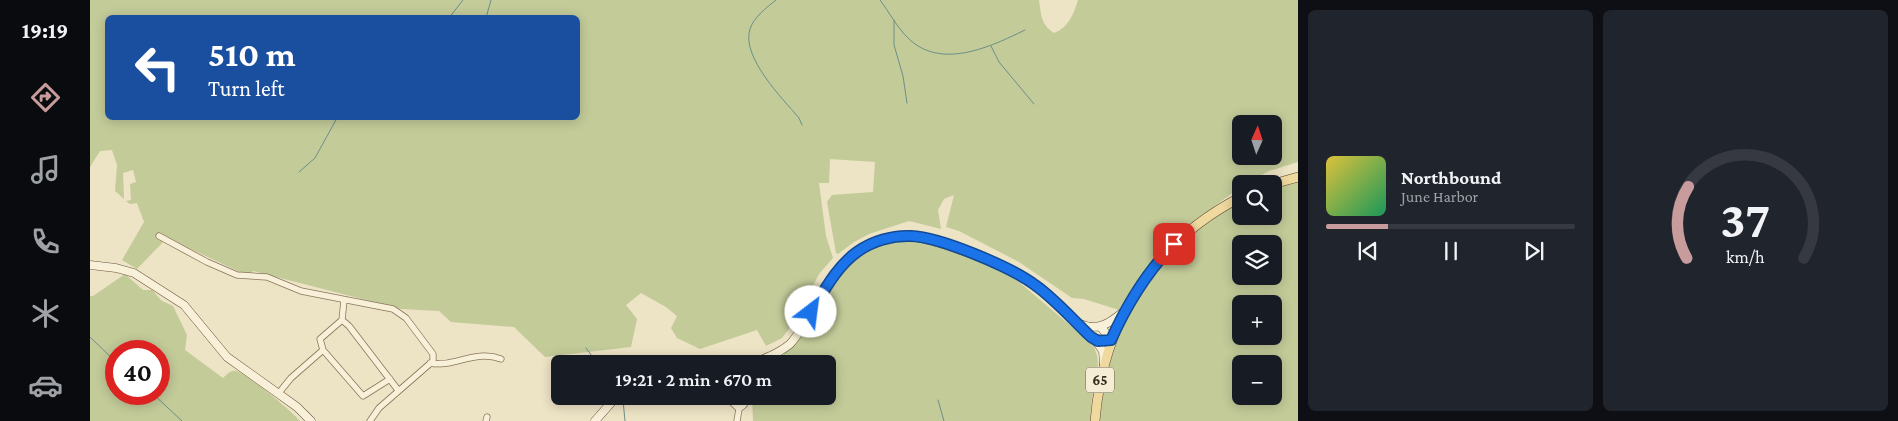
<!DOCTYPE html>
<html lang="en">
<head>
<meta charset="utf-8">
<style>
	:root { --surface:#171b24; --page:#20242c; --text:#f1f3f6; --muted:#9ea1a6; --line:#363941; --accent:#c89c9c }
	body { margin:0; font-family:"Crimson Pro",serif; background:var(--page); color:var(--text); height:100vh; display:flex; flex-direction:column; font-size:19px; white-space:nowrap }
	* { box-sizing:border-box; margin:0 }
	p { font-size:16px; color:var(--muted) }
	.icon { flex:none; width:28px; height:28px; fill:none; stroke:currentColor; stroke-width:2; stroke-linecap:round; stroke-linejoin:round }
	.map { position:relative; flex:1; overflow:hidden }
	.drawer { display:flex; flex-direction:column; gap:10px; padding:10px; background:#0d0f14; width:600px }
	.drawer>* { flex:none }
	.guide { position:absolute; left:15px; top:15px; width:475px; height:105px; border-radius:8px; box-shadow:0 2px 12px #0003; background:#1a4fa0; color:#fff; overflow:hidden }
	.needle { width:32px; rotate:3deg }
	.tools { position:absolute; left:1142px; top:115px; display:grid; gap:10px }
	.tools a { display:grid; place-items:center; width:50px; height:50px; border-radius:8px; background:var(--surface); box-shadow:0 2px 12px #0003; font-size:25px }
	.speed { position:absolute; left:15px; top:340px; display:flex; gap:10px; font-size:25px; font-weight:700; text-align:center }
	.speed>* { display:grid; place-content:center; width:65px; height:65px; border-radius:50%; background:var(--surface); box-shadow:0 2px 12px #0003; line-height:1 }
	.speed .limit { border:8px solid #d22; background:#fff; color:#111 }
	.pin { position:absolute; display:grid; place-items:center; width:42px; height:42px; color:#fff; margin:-21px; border-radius:10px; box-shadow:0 2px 8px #0006 }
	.me { position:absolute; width:55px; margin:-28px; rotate:30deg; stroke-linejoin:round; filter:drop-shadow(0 0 4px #0008) }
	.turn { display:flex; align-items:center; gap:18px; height:105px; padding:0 20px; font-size:22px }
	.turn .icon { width:65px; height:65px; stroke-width:2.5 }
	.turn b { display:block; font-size:35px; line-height:42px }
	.drawer .card { flex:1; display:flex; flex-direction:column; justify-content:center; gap:8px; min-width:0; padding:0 18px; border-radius:8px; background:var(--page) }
	.drawer .dial { align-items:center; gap:0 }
	.dial svg { height:130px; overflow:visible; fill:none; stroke:var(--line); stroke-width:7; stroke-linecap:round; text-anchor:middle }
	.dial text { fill:var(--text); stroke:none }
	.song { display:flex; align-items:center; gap:15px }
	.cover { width:60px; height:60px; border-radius:8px; background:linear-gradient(135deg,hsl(50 70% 55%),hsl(150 70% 35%)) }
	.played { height:5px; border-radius:2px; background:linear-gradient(90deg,var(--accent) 25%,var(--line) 25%) }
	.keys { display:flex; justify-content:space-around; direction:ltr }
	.drawer .tiles { flex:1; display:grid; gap:10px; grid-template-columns:repeat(2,1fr) }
	.trip { position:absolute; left:461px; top:355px; width:285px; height:50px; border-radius:8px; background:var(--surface); box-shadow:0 2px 12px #0003; font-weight:600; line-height:50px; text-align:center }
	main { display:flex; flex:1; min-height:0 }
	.tabs { display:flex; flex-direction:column; width:90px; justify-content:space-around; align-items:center; background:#090b0e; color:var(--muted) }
	.tabs .icon { width:35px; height:35px }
	.tabs .active { color:var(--accent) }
	.tabs b { font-size:22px; color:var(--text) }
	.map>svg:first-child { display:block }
	.green { fill:#c3cb99; fill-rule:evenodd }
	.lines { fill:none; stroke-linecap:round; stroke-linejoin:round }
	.stream { stroke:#6d8f88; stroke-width:1 }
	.street-casing { stroke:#88755c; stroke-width:7 }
	.secondary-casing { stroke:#6a563f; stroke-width:9 }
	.primary-casing { stroke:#564330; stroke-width:10 }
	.street { stroke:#f8f0d8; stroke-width:5.5 }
	.secondary { stroke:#f8f0d8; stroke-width:8 }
	.primary { stroke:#efd99e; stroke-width:9 }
	.route-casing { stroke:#114b97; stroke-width:12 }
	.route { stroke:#1a73e8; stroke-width:9 }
	.labels { text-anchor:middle; stroke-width:5; stroke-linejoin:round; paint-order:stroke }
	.shield { fill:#f5edd5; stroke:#716656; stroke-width:1 }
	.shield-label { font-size:15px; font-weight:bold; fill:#382c1f }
</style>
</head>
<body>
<main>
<nav class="tabs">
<b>19:19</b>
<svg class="icon active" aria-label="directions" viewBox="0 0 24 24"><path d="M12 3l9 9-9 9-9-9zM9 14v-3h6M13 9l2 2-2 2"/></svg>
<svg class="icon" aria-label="music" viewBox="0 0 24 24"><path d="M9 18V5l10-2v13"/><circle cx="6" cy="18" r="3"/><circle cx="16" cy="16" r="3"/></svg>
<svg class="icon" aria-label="phone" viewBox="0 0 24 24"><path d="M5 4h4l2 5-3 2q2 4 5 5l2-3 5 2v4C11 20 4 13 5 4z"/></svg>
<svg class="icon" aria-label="climate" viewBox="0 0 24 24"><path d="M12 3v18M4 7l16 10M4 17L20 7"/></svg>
<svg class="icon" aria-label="car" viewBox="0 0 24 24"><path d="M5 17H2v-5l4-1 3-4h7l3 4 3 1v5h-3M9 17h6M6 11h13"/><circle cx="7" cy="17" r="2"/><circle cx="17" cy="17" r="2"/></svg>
</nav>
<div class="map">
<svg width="1208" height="421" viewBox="0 0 1208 421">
	<rect width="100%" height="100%" fill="#ede3c5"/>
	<path class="green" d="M0,0H949C951,14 951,25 964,33C978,28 984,14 988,0H1208V162L1179,171L1155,184H1151V187C1099,224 1061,252 1029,310L994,299L982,298L929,262L869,231L856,227L864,195L854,199L848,210L851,229L819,221L779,234L764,242L748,254L746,253L737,202L742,195L783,192L785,162L740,159L739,183H729L736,236L743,258L729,274L705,321L692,338L676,346L667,330L610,349L587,338L581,328L587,316L576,307L551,293L536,305L547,319L541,347L455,357L424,327L361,322L349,311L311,309L163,271L160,273H152L77,238L47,269L32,260L54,222L47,203L40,204L36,201L41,200L40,184L46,182L43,170L33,173L34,199L25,191L27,165L22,150L10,151L0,167ZM18,18H488V118H18ZM1151,124H1184V156H1151Z
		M1208,182V421H1010C1018,325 1065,247 1151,202V216H1184V189ZM1151,244H1184V276H1151ZM1151,304H1184V336H1151ZM1151,364H1184V396H1151Z
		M829,239L916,271L1001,343C1013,359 1006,375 1003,393C1001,402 1001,412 1000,421H663L662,396H738V364H680L692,357C716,328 751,262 783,247C797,240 813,240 829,239Z
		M35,274L53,290H62L72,301L83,306L97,335L95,350L133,378C137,375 140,370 146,371C155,372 203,412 210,421H0V296H3ZM26,351H69V394H26Z"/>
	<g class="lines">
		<path class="stream" d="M686,0C676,8 664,17 660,29C651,57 692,98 709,118L712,125
			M790,0C799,12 807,27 817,37C850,71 900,47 935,30
			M359,18L373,0
			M396,18L401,0
			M804,20V45L813,76L817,103
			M901,46L909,62L944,104
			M209,172L225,158L247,118
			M0,337L26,362
			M496,348L508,364
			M63,394L92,421
			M533,400L535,421
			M848,400L854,421"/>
		<defs>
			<path id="street" d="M69,236L117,262L147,275L177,277L211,291L303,309L316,318L343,354V361L289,408L280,421
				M254,300L252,320L230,339L233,350L273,396L300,379
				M252,320L259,326L308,390
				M340,363C363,368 385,349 411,359
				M188,394L201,378L233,350
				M635,396L649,409
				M396,421L397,417
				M647,421L649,409L654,405L658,396"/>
			<path id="secondary" d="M0,265L26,268L44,273L94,305L137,357L207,407L221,421
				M988,323C1007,332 1019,324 1033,312
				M1005,339L1021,340L1011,327
				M659,364C674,359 688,354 700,344C707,337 712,327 717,319C729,300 739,281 753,265C792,219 839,238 886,256C907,264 929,272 947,286C969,304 989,325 1008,344L1013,351L1014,364
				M505,421L527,396"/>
			<path id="primary" d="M1183,184L1208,177
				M1005,421C1013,322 1062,243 1151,197"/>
		</defs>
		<use href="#street" class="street-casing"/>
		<use href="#secondary" class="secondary-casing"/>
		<use href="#primary" class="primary-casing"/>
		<use href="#street" class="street"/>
		<use href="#secondary" class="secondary"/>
		<use href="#primary" class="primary"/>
	</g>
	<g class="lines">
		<defs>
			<path id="route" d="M721,312C734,291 747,266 767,252C782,241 803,235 821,236C850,237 921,267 945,285C965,299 983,320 1001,337L1008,341L1021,340C1037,304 1056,273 1084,244"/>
		</defs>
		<use href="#route" class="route-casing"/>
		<use href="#route" class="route"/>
	</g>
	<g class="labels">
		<rect class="shield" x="996" y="367.5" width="28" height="25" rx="4"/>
		<g class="shield-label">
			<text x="1010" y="385">65</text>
		</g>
	</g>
</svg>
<div class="tools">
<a><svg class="needle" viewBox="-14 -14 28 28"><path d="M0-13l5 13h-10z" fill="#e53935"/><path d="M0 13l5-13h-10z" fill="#9ea1a6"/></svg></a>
<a><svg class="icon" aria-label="search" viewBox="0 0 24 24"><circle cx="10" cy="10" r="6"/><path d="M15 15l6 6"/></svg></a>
<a><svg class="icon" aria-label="layers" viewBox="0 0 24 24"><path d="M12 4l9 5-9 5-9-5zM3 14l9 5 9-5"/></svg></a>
<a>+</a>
<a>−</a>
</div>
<div class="speed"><div class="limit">40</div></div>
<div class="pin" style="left:1084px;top:244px;background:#d93025"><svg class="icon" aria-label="arrive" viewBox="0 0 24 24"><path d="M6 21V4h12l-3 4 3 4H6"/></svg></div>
<svg class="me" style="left:721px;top:312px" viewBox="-20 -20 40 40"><circle r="19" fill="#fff"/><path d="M0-13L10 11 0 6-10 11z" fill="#1a73e8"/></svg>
<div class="trip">19:21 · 2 min · 670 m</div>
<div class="guide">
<div class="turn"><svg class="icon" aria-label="left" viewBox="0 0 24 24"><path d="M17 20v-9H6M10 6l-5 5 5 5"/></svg><div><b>510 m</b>Turn left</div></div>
</div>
</div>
<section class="drawer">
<div class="tiles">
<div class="card">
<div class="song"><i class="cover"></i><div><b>Northbound</b><p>June Harbor</p></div></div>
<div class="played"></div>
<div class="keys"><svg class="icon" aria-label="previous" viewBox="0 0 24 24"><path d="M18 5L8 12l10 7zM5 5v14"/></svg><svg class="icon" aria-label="pause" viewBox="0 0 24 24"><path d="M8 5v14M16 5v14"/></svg><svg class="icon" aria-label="next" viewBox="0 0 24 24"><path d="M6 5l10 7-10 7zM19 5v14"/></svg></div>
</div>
<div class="card dial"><svg viewBox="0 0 100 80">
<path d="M14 69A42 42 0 1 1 86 69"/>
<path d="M14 69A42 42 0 0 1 15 25" stroke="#c89c9c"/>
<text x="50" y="56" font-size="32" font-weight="700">37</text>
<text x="50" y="72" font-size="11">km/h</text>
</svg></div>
</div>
</section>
</main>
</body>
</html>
